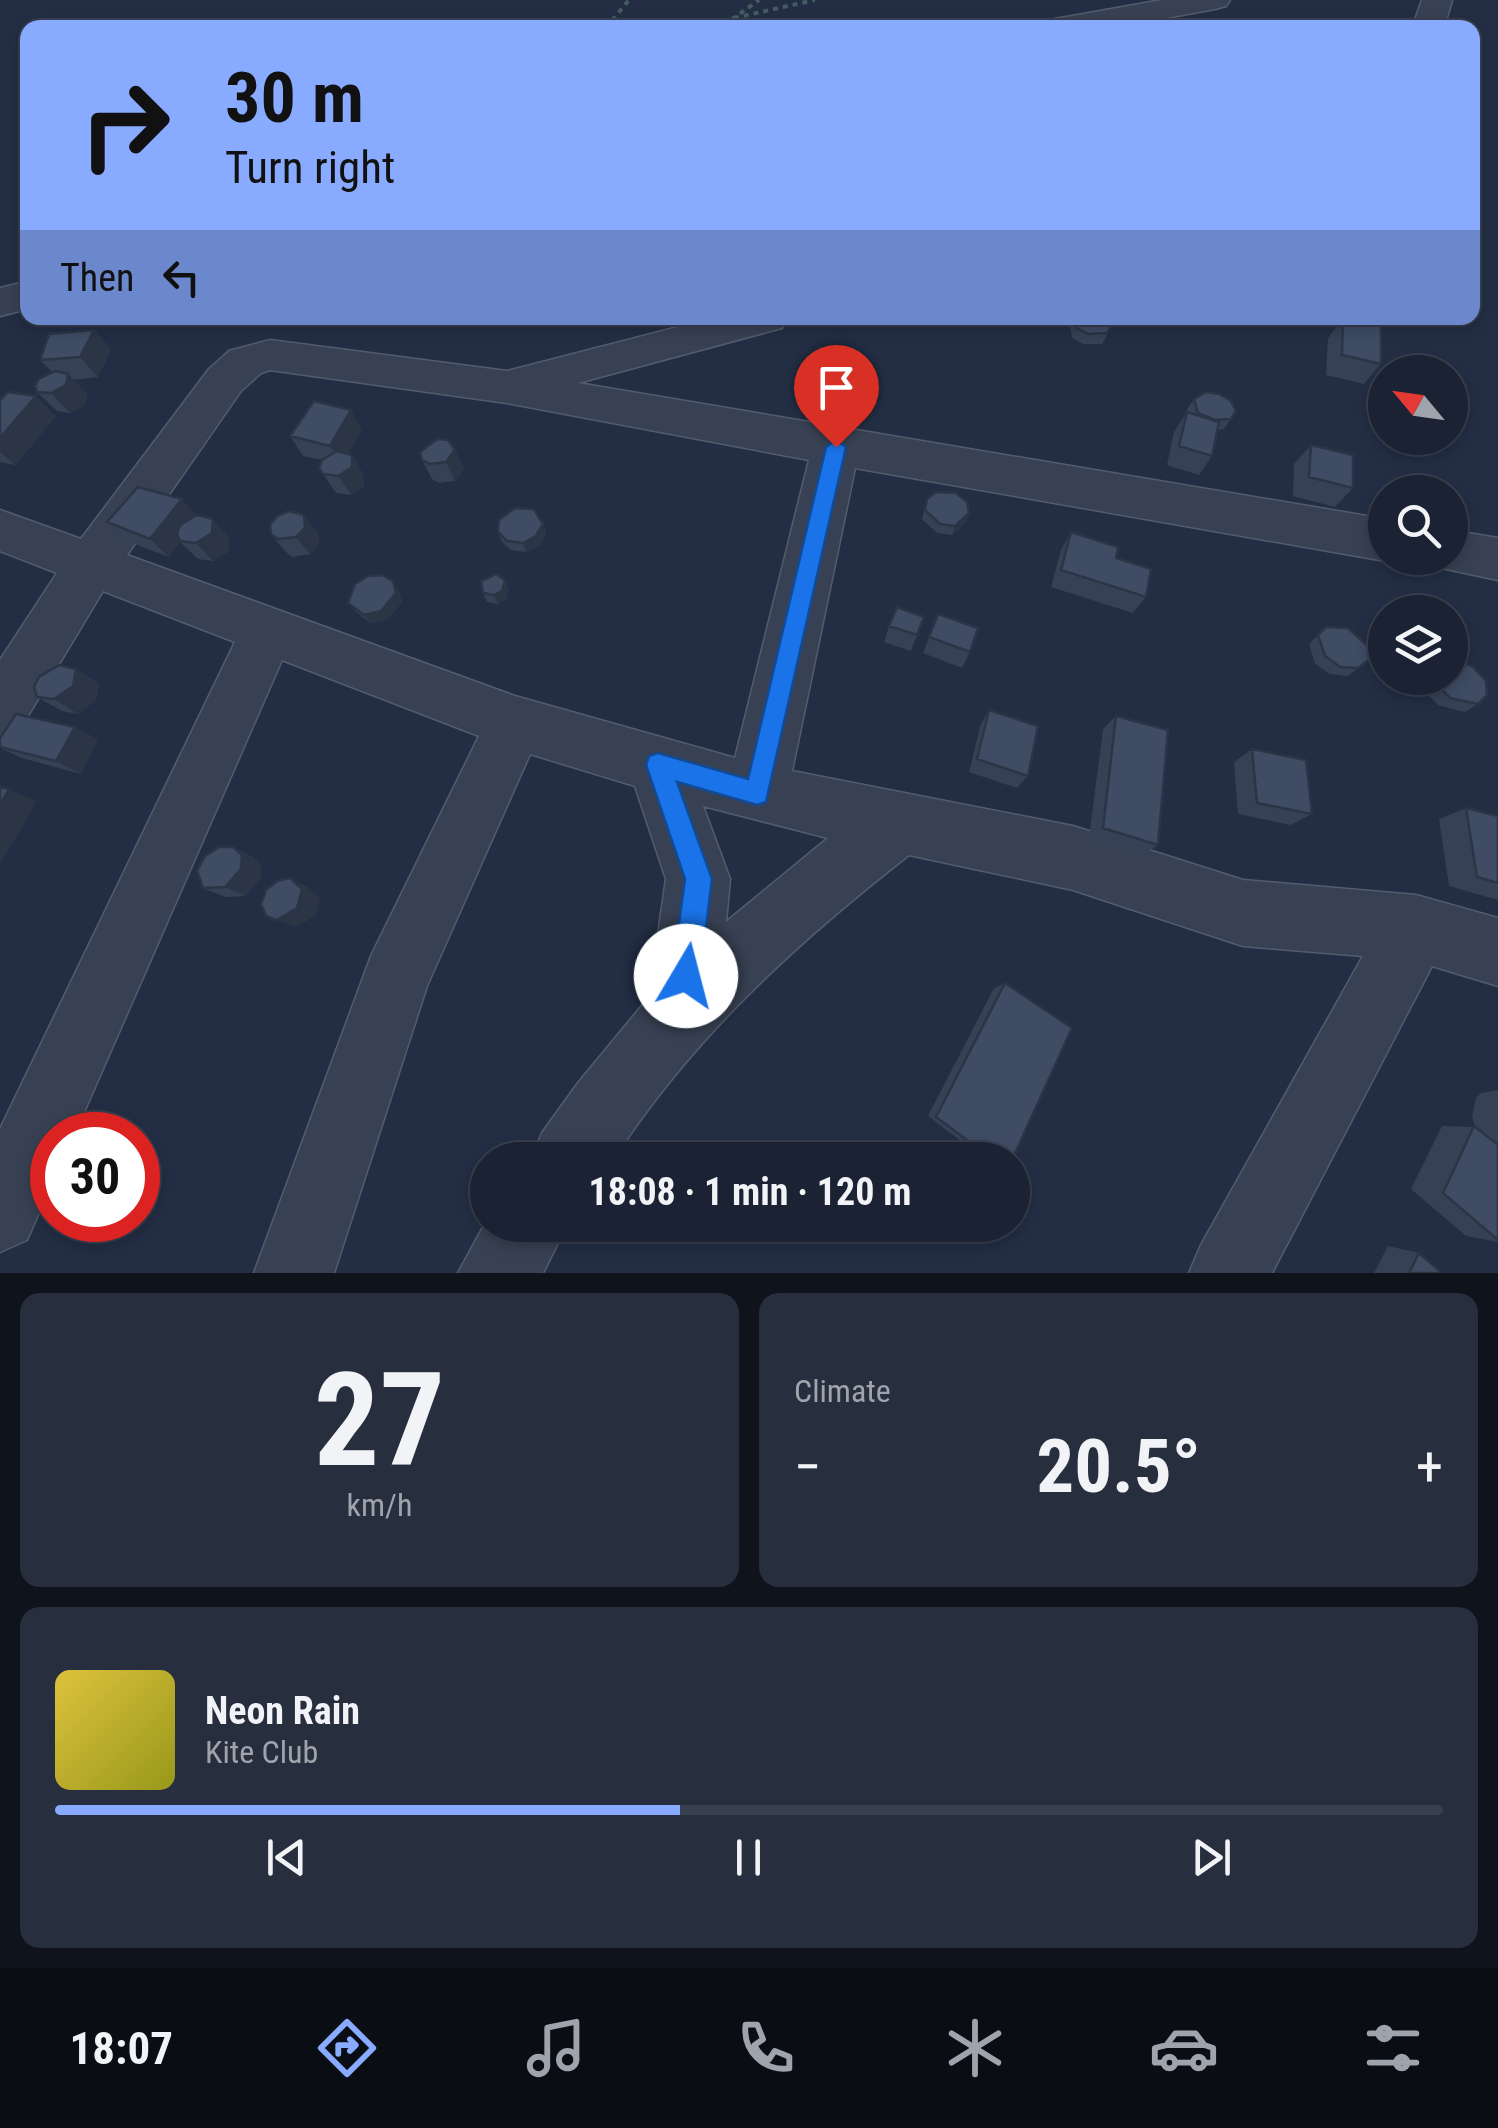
<!DOCTYPE html>
<html lang="en">
<head>
<meta charset="utf-8">
<style>
	:root { --surface:#1a2233; --page:#272f3f; --text:#f1f3f6; --muted:#9fa4ac; --line:#383f4e; --accent:#88abff }
	body { margin:0; font-family:"Roboto Condensed",sans-serif; background:var(--page); color:var(--text); height:100vh; display:flex; flex-direction:column; font-size:38px; white-space:nowrap }
	* { box-sizing:border-box; margin:0 }
	p { font-size:32px; color:var(--muted) }
	.icon { flex:none; width:55px; height:55px; fill:none; stroke:currentColor; stroke-width:2; stroke-linecap:round; stroke-linejoin:round }
	.map { position:relative; height:1273px; overflow:hidden }
	.sheet { display:flex; flex-direction:column; gap:20px; padding:20px; background:#0e131c; flex:1 }
	.sheet>* { flex:none }
	.top-card { position:absolute; left:20px; top:20px; width:1460px; height:305px; border-radius:20px; box-shadow:0 5px 15px #0003,0 0 0 2px var(--line); background:#88abff; color:#111; overflow:hidden }
	.needle { width:65px; rotate:299deg }
	.fabs { position:absolute; left:1368px; top:355px; display:grid; gap:20px }
	.fabs a { display:grid; place-items:center; width:100px; height:100px; border-radius:50%; background:var(--surface); box-shadow:0 5px 15px #0003,0 0 0 2px var(--line); font-size:50px }
	.speed { position:absolute; left:30px; top:1112px; display:flex; gap:20px; font-size:50px; font-weight:700; text-align:center }
	.speed>* { display:grid; place-content:center; width:130px; height:130px; border-radius:50%; background:var(--surface); box-shadow:0 5px 15px #0003,0 0 0 2px var(--line); line-height:1 }
	.speed .limit { border:15px solid #d22; background:#fff; color:#111 }
	.pin { position:absolute; display:grid; place-items:center; width:85px; height:85px; color:#fff; margin:-102px -42px; border-radius:50% 50% 50% 0; rotate:-45deg; box-shadow:0 0 10px #0007 }
	.pin .icon { rotate:45deg }
	.me { position:absolute; width:110px; margin:-55px; rotate:8deg; stroke-linejoin:round; filter:drop-shadow(0 0 8px #0008) }
	.turn { display:flex; align-items:center; gap:35px; height:210px; padding:0 40px; font-size:45px }
	.turn .icon { width:130px; height:130px; stroke-width:2.5 }
	.turn b { display:block; font-size:70px; line-height:85px }
	.then { display:flex; align-items:center; height:95px; padding:0 40px; background:#0003; gap:20px; font-size:38px }
	.big { font-size:75px; font-weight:700; line-height:1.1 }
	.sheet .tile { flex:1; display:flex; flex-direction:column; justify-content:center; gap:15px; min-width:0; padding:0 35px; border-radius:20px; background:var(--page) }
	.sheet .dial { align-items:center; gap:0 }
	.dial b { font-size:130px; line-height:1 }
	.song { display:flex; align-items:center; gap:30px }
	.cover { width:120px; height:120px; border-radius:15px; background:linear-gradient(135deg,hsl(50 70% 55%),hsl(60 70% 35%)) }
	.played { height:10px; border-radius:5px; background:linear-gradient(90deg,var(--accent) 45%,var(--line) 45%) }
	.keys { display:flex; justify-content:space-around; direction:ltr }
	.heat { display:flex; justify-content:space-between; align-items:center; font-size:55px; direction:ltr }
	.sheet .tiles { flex:1; display:grid; gap:20px; grid-template-columns:1fr 1fr }
	.tile:last-child { grid-column:span 2 }
	.trip { position:absolute; left:470px; top:1142px; width:560px; height:100px; border-radius:50px; background:var(--surface); box-shadow:0 5px 15px #0003,0 0 0 2px var(--line); font-weight:700; line-height:100px; text-align:center }
	.dock { display:flex; height:160px; justify-content:space-around; align-items:center; background:#0a0e14; color:var(--muted) }
	.dock .icon { width:70px; height:70px }
	.dock .on { color:var(--accent) }
	.dock b { font-size:45px; color:var(--text) }
	.map>svg:first-child { display:block }
	.lines { fill:none; stroke-linecap:round; stroke-linejoin:round }
	.minor-casing { stroke:#535c6e; stroke-width:3 }
	.path { stroke:#445b61; stroke-width:4; stroke-dasharray:5 5; stroke-linecap:butt }
	.minor { fill:#384153; fill-rule:evenodd }
	.wall { fill:#364156 }
	.shaded-wall { fill:#2c3546 }
	.building { fill:#3f4c64; stroke:#2c3546; stroke-width:2.5 }
	.route { fill:#1a73e8; stroke:#114b97; stroke-width:2.5 }
</style>
</head>
<body>
<div class="map">
<svg width="1498" height="1273" viewBox="0 0 1498 1273">
	<rect width="100%" height="100%" fill="#232e44"/>
	<g class="lines">
		<defs>
			<path id="minor" d="M1162,0H1230L1226,6L1215,9L1111,28H1040L1044,21L1055,19Z
				M1422,0H1452L1444,28H1412Z
				M28,281V309L0,316V288Z
				M713,318H788L782,328L578,383L1385,519V558H1395L1385,561L855,468L792,771L1073,826L1243,880L1416,895L1498,918V986L1432,966L1272,1273H1189L1201,1245L1363,956L1243,946L1073,890L909,855C796,943 691,1039 613,1160H531L542,1133L578,1083L649,997L666,879L635,786L530,754L427,986L334,1273H254L371,956L479,736L282,660L74,1135H52V1183L27,1240L0,1252V1129L235,642L103,591L20,729L0,736V660L57,573L0,551V510L81,539L209,369L229,351L270,340L507,371ZM270,370L507,403L809,460L735,758L515,696L127,555L241,391L261,373ZM703,806L828,838L726,922L730,879Z
				M1450,530L1498,538V580L1432,566L1427,558H1450Z
				M488,1218V1225H567L543,1273H458Z"/>
		</defs>
		<use href="#minor" class="minor-casing"/>
		<path class="path" d="M734,18L815,0
			M606,28L629,0
			M703,28L734,18L759,0"/>
		<use href="#minor" class="minor"/>
	</g>
	<path class="wall" d="M1074,318H1109L1107,336L1102,344H1083L1072,338L1070,326Z
		M1343,318L1381,364L1364,384L1326,375L1328,338Z
		M94,330L111,350L98,377L73,380L87,394L85,405L70,413L57,411L37,392L52,372L40,360Z
		M1194,399L1236,411L1224,429L1217,430L1212,456L1199,475L1167,465L1174,432L1187,412L1188,413L1187,409Z
		M0,400L56,416L15,465L0,462Z
		M362,429L348,454L352,455L363,474L364,486L351,495L336,493L319,468L322,460L303,456L290,436Z
		M1311,445L1353,488L1335,507L1293,496L1294,464Z
		M455,450L464,469L455,481L439,483L432,479L422,460Z
		M927,499L969,513L966,522L952,535L937,533L922,519Z
		M197,516L229,537V551L213,561L198,559L180,542L169,557L127,541L107,522Z
		M543,524L546,533L540,545L526,552L511,550L502,542L498,532Z
		M1071,532L1116,558L1146,597L1133,613L1051,587L1061,550Z
		M318,533L319,546L310,554L292,557L286,552L271,534Z
		M509,589L506,599L498,604L487,602L483,593Z
		M399,590L402,602L387,620L371,623L355,611L348,603Z
		M938,614L970,652L962,668L923,653Z
		M924,617L911,651L884,642L889,626Z
		M1326,627L1369,660L1348,676L1330,674L1315,664L1309,644Z
		M76,669L99,684L96,700L78,714L62,711L37,697Z
		M1425,678H1450L1478,704L1465,712L1438,705L1424,691Z
		M989,710L1028,776L1017,788L969,772L981,724Z
		M1116,716L1158,845L1143,855L1089,838L1103,729Z
		M75,727L98,740L81,774L22,758L0,748V738Z
		M1252,749L1312,814L1291,825L1238,814L1234,762Z
		M1466,808L1498,816V900L1449,886L1439,819Z
		M233,847L253,857L261,865V878L245,896L225,897L203,888Z
		M1005,983L1012,1160H986L928,1116L994,988Z
		M1498,1090V1242L1466,1236L1411,1189L1442,1126L1475,1127L1472,1117L1476,1098L1481,1093Z
		M1388,1246L1419,1253L1442,1273H1374Z"/>
	<path class="shaded-wall" d="M94,330L111,350L98,377L80,357Z
		M68,374L87,394L85,405L70,413L51,393Z
		M36,396L56,416L15,465L0,452V438Z
		M351,410L362,429L342,465L330,446Z
		M455,450L464,469L455,481L446,462Z
		M352,455L363,474L364,486L351,495L338,476Z
		M182,499L199,518L169,557L150,539Z
		M969,513L966,522L952,535L955,526Z
		M304,515L318,533L319,546L310,554L296,537Z
		M213,519L229,537V551L213,561L196,543Z
		M543,524L546,533L540,545L526,552L523,543Z
		M505,580L509,589L506,599L498,604L494,595Z
		M393,581L399,590L402,602L387,620L371,623L364,615Z
		M76,669L99,684L96,700L78,714L54,699Z
		M75,727L98,740L81,774L56,761Z
		M9,789L37,801L0,865V805Z
		M233,847L253,857L261,865V878L245,896L225,887Z
		M290,878L308,887L320,898L315,916L296,927L277,920Z"/>
	<path class="building" d="M1075,318H1109L1112,326L1107,333L1088,334L1077,328Z
		M1343,318L1381,326V364L1342,355Z
		M94,330L80,357L40,360L49,334Z
		M55,371L68,374L66,385L51,393L37,392L35,386L39,379Z
		M8,392L36,396L0,438V400Z
		M1206,392L1219,394L1231,401L1236,411L1231,419L1215,420L1198,413L1194,399Z
		M314,401L351,410L330,446L290,436Z
		M1187,412L1219,422L1212,456L1179,446Z
		M437,439L448,440L455,450L446,462L430,464L422,460L420,452Z
		M1311,445L1353,455V488L1309,477Z
		M337,451L352,455V467L338,476L323,474L319,468L322,460Z
		M138,487L182,499L150,539L107,522Z
		M936,492L956,493L967,502L969,513L955,526L940,524L925,510L927,499Z
		M515,508L534,509L543,524L536,536L523,543L507,541L498,532L499,520Z
		M289,511L304,515L305,528L296,537L278,539L271,534L270,525L277,516Z
		M197,515L213,519L212,533L196,543L180,541L177,534L180,525Z
		M1071,532L1118,547L1116,558L1151,569L1146,597L1061,570Z
		M496,574L505,580L502,591L494,595L483,593L481,581Z
		M382,575L393,581L396,593L381,611L364,615L348,603L355,584L368,576Z
		M897,607L924,617L917,635L889,626Z
		M938,614L978,628L970,652L929,637Z
		M1326,627L1348,628L1368,646L1369,660L1358,668L1340,667L1325,656L1318,635Z
		M1455,660L1472,666L1486,681L1487,695L1478,704L1450,698L1436,683V678H1450V661Z
		M59,665L76,669L73,686L54,699L37,697L34,687L39,677Z
		M989,710L1038,726L1028,776L977,759Z
		M16,714L75,727L56,761L0,747V738Z
		M1116,716L1168,730L1158,845L1103,828Z
		M1252,749L1306,760L1312,814L1257,803Z
		M0,787L9,789L0,805Z
		M1466,808L1498,816V883L1477,877Z
		M219,847H233L242,855L241,869L225,887L203,888L197,871L205,856Z
		M290,878L302,889L297,908L277,920L266,916L261,904L266,890L277,881Z
		M1005,983L1072,1028L1012,1160H994L936,1117Z
		M1474,1126L1498,1145V1240L1443,1193Z
		M1419,1253L1442,1273H1409Z"/>
	<path class="route" d="M836,440L846,447L766,802L757,805L677,782L712,879L700,976L696,985L686,990L676,985L672,976L685,879L646,765L649,756L658,753L748,779L826,447Z"/>
</svg>
<div class="fabs">
<a><svg class="needle" viewBox="-14 -14 28 28"><path d="M0-13l5 13h-10z" fill="#e53935"/><path d="M0 13l5-13h-10z" fill="#9fa4ac"/></svg></a>
<a><svg class="icon" aria-label="search" viewBox="0 0 24 24"><circle cx="10" cy="10" r="6"/><path d="M15 15l6 6"/></svg></a>
<a><svg class="icon" aria-label="layers" viewBox="0 0 24 24"><path d="M12 4l9 5-9 5-9-5zM3 14l9 5 9-5"/></svg></a>
</div>
<div class="speed"><div class="limit">30</div></div>
<div class="pin" style="left:836px;top:447px;background:#d93025"><svg class="icon" aria-label="arrive" viewBox="0 0 24 24"><path d="M6 21V4h12l-3 4 3 4H6"/></svg></div>
<svg class="me" style="left:686px;top:976px" viewBox="-20 -20 40 40"><circle r="19" fill="#fff"/><path d="M0-13L10 11 0 6-10 11z" fill="#1a73e8"/></svg>
<div class="trip">18:08 · 1 min · 120 m</div>
<div class="top-card">
<div class="turn"><svg class="icon" aria-label="right" viewBox="0 0 24 24"><path d="M7 20v-9h11M14 6l5 5-5 5"/></svg><div><b>30 m</b>Turn right</div></div>
<div class="then">Then<svg class="icon" aria-label="left" viewBox="0 0 24 24"><path d="M17 20v-9H6M10 6l-5 5 5 5"/></svg></div>
</div>
</div>
<section class="sheet">
<div class="tiles">
<div class="tile dial"><b>27</b><p>km/h</p></div>
<div class="tile"><p>Climate</p>
<div class="heat"><a>−</a><b class="big">20.5°</b><a>+</a></div>
</div>
<div class="tile">
<div class="song"><i class="cover"></i><div><b>Neon Rain</b><p>Kite Club</p></div></div>
<div class="played"></div>
<div class="keys"><svg class="icon" aria-label="previous" viewBox="0 0 24 24"><path d="M18 5L8 12l10 7zM5 5v14"/></svg><svg class="icon" aria-label="pause" viewBox="0 0 24 24"><path d="M8 5v14M16 5v14"/></svg><svg class="icon" aria-label="next" viewBox="0 0 24 24"><path d="M6 5l10 7-10 7zM19 5v14"/></svg></div>
</div>
</div>
</section>
<nav class="dock">
<b>18:07</b>
<svg class="icon on" aria-label="directions" viewBox="0 0 24 24"><path d="M12 3l9 9-9 9-9-9zM9 14v-3h6M13 9l2 2-2 2"/></svg>
<svg class="icon" aria-label="music" viewBox="0 0 24 24"><path d="M9 18V5l10-2v13"/><circle cx="6" cy="18" r="3"/><circle cx="16" cy="16" r="3"/></svg>
<svg class="icon" aria-label="phone" viewBox="0 0 24 24"><path d="M5 4h4l2 5-3 2q2 4 5 5l2-3 5 2v4C11 20 4 13 5 4z"/></svg>
<svg class="icon" aria-label="climate" viewBox="0 0 24 24"><path d="M12 3v18M4 7l16 10M4 17L20 7"/></svg>
<svg class="icon" aria-label="car" viewBox="0 0 24 24"><path d="M5 17H2v-5l4-1 3-4h7l3 4 3 1v5h-3M9 17h6M6 11h13"/><circle cx="7" cy="17" r="2"/><circle cx="17" cy="17" r="2"/></svg>
<svg class="icon" aria-label="filters" viewBox="0 0 24 24"><path d="M4 7h16M4 17h16"/><circle cx="9" cy="7" r="2"/><circle cx="15" cy="17" r="2"/></svg>
</nav>
</body>
</html>
